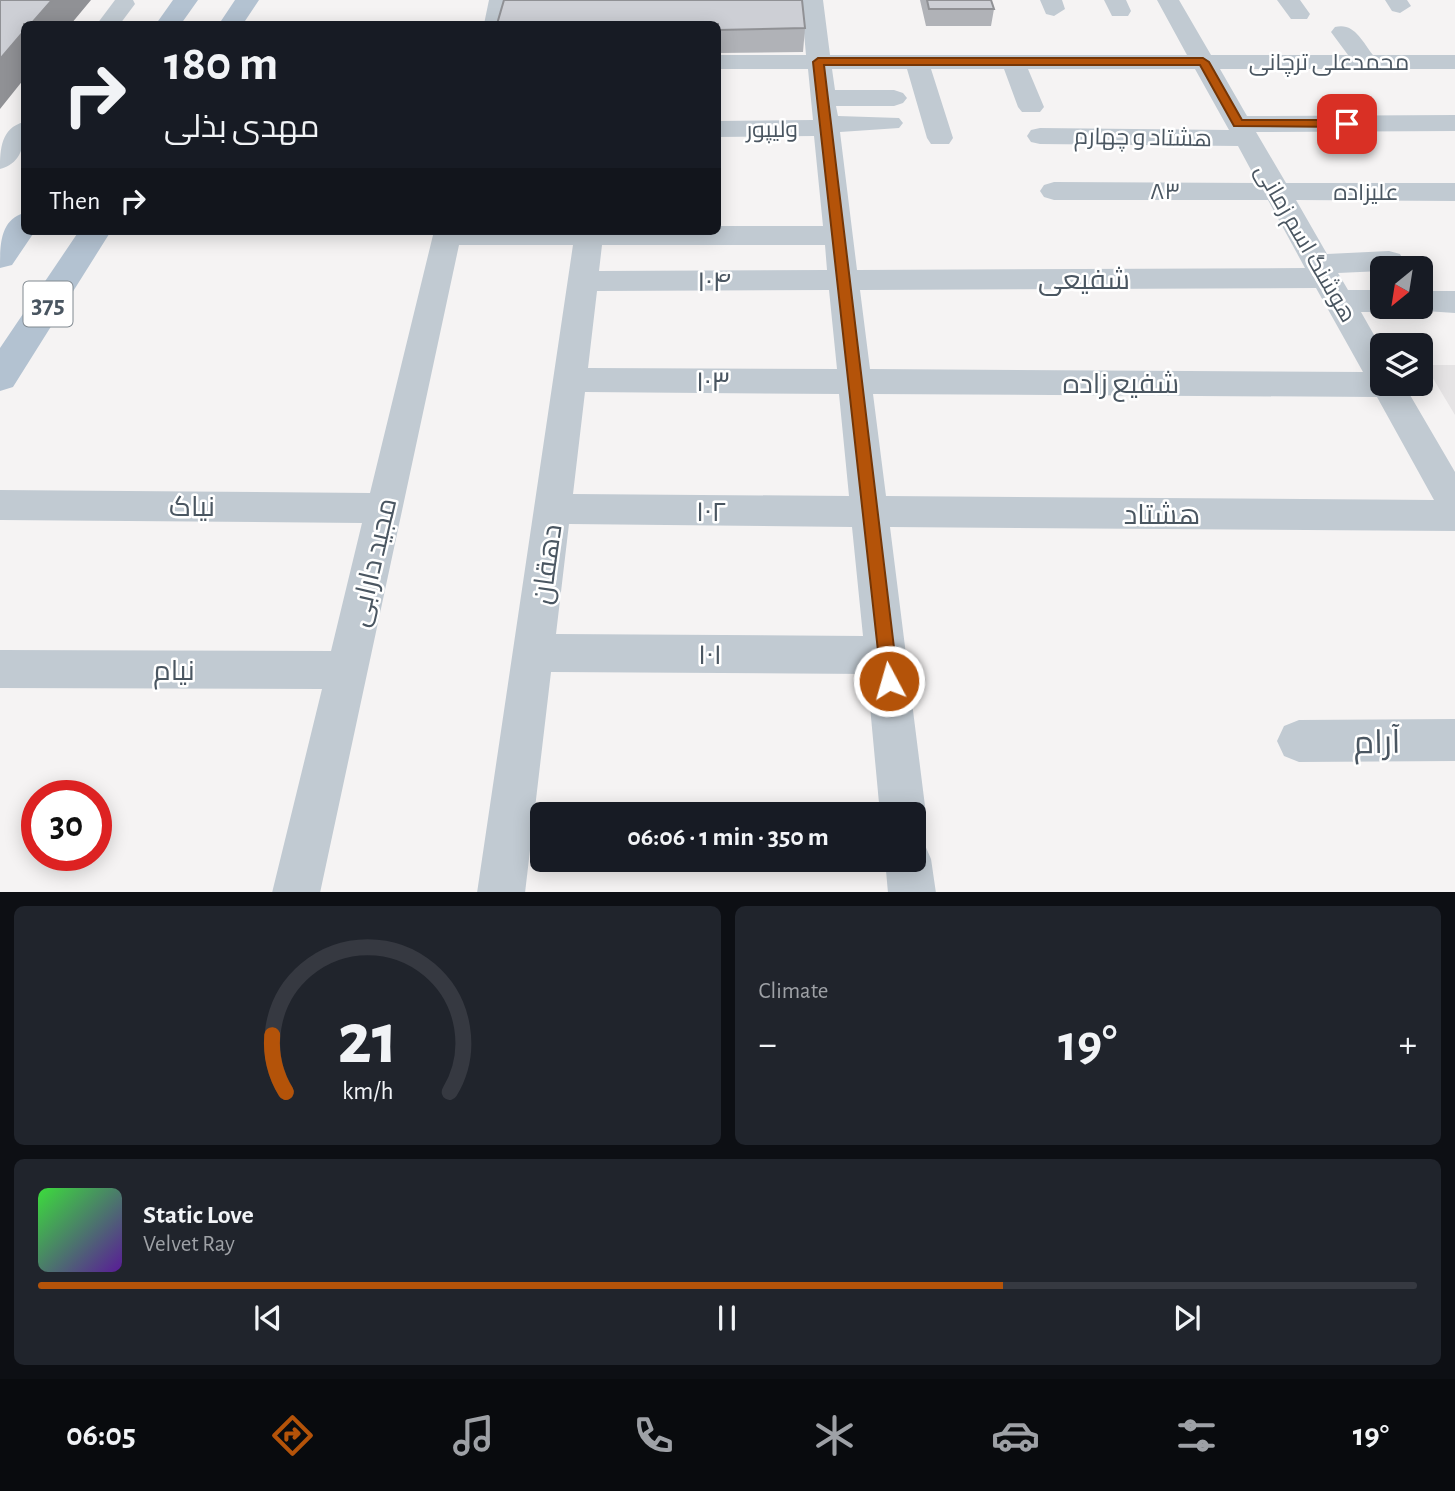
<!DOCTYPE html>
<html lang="en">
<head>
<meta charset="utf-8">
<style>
	:root { --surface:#171b24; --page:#20242c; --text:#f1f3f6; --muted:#9ea1a6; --line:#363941; --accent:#b45309 }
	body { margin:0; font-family:"Alegreya Sans",Cairo,sans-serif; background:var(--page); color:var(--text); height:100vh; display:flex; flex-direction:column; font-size:26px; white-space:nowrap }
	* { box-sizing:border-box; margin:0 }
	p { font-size:23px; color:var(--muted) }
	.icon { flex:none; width:38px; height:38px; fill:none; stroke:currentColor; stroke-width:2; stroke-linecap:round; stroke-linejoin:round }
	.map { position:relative; height:892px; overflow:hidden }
	.drawer { display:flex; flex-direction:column; gap:14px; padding:14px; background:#0d0f14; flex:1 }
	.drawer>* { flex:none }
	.top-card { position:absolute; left:21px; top:21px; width:700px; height:214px; border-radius:10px; box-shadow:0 4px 18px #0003; background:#171b24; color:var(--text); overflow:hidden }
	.needle { width:46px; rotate:210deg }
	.buttons { position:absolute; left:1370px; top:256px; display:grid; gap:14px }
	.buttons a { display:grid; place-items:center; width:63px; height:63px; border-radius:10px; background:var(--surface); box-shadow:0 4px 18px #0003; font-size:35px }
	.speed { position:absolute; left:21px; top:780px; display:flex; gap:14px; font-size:35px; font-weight:700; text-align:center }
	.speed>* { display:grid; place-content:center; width:91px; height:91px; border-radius:50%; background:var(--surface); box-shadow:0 4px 18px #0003; line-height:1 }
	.speed .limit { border:10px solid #d22; background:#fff; color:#111 }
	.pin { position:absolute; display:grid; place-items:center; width:60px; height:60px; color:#fff; margin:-30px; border-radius:14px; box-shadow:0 4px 10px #0006 }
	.me { position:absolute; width:77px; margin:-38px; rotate:354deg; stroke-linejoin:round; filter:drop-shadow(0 0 5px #0008) }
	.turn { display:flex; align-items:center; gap:24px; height:147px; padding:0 28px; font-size:32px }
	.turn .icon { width:91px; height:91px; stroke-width:2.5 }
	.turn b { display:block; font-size:49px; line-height:60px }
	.then { display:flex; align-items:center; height:66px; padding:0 28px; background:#0003; gap:14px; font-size:26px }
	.big { font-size:52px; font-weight:700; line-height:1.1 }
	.drawer .card { flex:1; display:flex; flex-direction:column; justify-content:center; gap:10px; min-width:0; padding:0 24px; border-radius:10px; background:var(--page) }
	.drawer .dial { align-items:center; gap:0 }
	.dial svg { height:182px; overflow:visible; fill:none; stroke:var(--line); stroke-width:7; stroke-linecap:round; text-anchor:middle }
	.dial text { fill:var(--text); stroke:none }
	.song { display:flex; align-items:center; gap:21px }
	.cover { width:84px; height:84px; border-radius:10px; background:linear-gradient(135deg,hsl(120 70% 55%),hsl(270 70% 35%)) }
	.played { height:7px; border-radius:4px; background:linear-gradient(90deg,var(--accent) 70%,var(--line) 70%) }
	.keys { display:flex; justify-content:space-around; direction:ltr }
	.heat { display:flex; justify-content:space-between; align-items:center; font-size:38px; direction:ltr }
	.drawer .tiles { flex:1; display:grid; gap:14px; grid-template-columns:1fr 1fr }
	.card:last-child { grid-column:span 2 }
	.trip { position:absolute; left:530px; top:802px; width:396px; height:70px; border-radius:10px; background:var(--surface); box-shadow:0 4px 18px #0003; font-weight:700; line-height:70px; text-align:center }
	.tab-bar { display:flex; height:112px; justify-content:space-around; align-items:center; background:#090b0e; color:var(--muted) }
	.tab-bar .icon { width:49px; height:49px }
	.tab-bar .active { color:var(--accent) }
	.tab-bar b { font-size:32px; color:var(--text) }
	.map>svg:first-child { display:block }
	.education { fill:#e6e4e5 }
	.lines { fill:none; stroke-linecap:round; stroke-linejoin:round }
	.minor { fill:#c1cad2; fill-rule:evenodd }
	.major { fill:#b3c2d1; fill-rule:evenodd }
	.wall { fill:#b0b2b7 }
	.shaded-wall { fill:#909195 }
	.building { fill:#cdcfd5; stroke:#909195; stroke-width:2 }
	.route { fill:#b45309; stroke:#753606; stroke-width:2 }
	.labels { text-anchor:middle; stroke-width:5; stroke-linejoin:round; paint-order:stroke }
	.far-street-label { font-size:23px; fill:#4a5661; stroke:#fff }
	.shield { fill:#fff; stroke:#808990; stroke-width:2 }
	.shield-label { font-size:26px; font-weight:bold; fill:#4a5661 }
	.street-label { font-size:28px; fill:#4a5661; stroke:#fff }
	.near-street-label { font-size:33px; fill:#4a5661; stroke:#fff }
</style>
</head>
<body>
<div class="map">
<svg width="1455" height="893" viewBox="0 0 1455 893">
	<rect width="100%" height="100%" fill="#f5f3f3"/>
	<path class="education" d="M1425,365H1455V415Z"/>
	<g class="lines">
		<path class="minor" d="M115,0H133L135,4L120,24H97Z
			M489,0H511L506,24H484Z
			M801,0H823L830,55H1187L1157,0H1179L1211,55H1348L1331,32L1335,27C1354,22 1362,41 1373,55H1455V69H1220L1247,116L1455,115V131L1256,132L1286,183H1455V201L1296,200L1327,254L1389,251L1400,254L1404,261L1400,268H1382V271L1338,273L1348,290H1382V306H1394L1382,312H1361L1382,349V383H1403L1455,472V531L890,527L926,814L919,830L914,832V814H880L867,674L551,672L525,893H477L573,245H459L320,893H272L322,689L0,688V650L331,651L362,523L0,520V490L370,493L434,231H718V226H823L814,136L718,137V121L813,120L808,69H718V55H806ZM832,69H907L927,138L931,144H949L953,138L931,69H1004L1018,107L1022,112H1040L1044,107L1028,69H1195L1229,130L1040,128L1031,130L1027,136L1031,142L1040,144L1238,146L1258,183L1054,182L1044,185L1040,191L1044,197L1054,200H1268L1305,268L857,270L840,132L899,128L903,123L899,118L838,116L836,106H894L903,103L907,98L903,93L894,90H835ZM602,245H825L827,270L599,271ZM1316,288L1363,372L870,369L860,290ZM829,290L837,369L588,368L597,291ZM585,392L839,394L849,496L573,494ZM873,394L1377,397L1434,500L886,496ZM569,524L852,527L863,636L556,634Z
			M1040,0H1062L1065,9L1054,16L1046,14Z
			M1104,0H1126L1131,11L1128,16H1112Z
			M1277,0H1300L1310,14L1307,19H1291Z
			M1385,0H1407L1411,6L1400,13L1392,11Z
			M24,122C26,142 22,164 0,169C0,149 1,128 24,122Z
			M1421,291H1455V313L1410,310L1408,306H1421Z
			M1455,719V761L1299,762L1284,756L1277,741L1284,726L1299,720Z
			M914,838L924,843L931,859L936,893H888L885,859H914Z"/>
		<path class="major" d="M173,0H198L181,24H156Z
			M235,0H259L243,24H219Z
			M24,213V231H35L12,265L0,268C0,245 0,220 24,213Z
			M79,231H111L13,387L0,391V348Z"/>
	</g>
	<path class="wall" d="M920,0H991L994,9L991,26H926Z
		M718,24L805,28L803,52L718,53Z"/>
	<path class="shaded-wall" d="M52,0H91L71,24H31Z
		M24,31V79L0,109V59Z"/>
	<path class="building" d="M0,0H52L31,24H24V31L0,59Z
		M504,0H802L805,28L718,30V24H497Z
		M927,0H991L994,9H929Z"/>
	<path class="route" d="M1203,58L1209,62L1242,120H1347L1353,124L1347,127L1234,126L1200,65H824L898,681L895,687L889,690L882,687L813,62L818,58Z"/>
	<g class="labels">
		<g class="far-street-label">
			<text x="1329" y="70">محمدعلی ترچانی</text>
			<text transform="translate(772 129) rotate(-1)" y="8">ولیپور</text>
			<text transform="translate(1143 137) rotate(1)" y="8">هشتاد و چهارم</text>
			<text x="1165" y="199">۸۳</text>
			<text x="1366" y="200">علیزاده</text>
			<text transform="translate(1306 243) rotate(60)" y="8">هوشنگ اسم زمانی</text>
		</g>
		<rect class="shield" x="23.5" y="281.5" width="49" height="45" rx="5"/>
		<g class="shield-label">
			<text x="48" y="313">375</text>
		</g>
		<g class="street-label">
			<text x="1084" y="289">شفیعی</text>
			<text x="714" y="291">۱۰۴</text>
			<text x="713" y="391">۱۰۳</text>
			<text x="1121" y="393">شفیع زاده</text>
			<text x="192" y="516">نیاک</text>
			<text x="711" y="521">۱۰۲</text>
			<text x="1162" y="524">هشتاد</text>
			<text transform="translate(372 562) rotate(-77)" y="10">مجید دارابی</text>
			<text transform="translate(546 564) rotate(-82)" y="10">دهقان</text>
			<text x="710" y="664">۱۰۱</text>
			<text x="174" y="680">نیام</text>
		</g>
		<g class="near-street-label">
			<text transform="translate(1377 741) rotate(-1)" y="12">آرام</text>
		</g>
	</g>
</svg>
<div class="buttons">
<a><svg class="needle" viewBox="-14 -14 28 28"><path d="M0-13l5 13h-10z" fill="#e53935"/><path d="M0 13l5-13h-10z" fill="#9ea1a6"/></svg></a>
<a><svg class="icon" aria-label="layers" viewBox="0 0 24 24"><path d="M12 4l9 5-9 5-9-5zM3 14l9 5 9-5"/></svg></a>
</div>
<div class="speed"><div class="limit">30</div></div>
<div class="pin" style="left:1347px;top:124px;background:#d93025"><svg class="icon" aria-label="arrive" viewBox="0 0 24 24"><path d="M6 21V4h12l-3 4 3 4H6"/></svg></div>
<svg class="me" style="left:889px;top:681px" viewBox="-20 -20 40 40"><circle r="17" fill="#b45309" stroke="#fff" stroke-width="3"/><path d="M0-11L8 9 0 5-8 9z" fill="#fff"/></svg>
<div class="trip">06:06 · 1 min · 350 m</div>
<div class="top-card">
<div class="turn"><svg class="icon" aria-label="right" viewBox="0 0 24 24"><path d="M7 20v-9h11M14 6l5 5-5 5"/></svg><div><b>180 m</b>مهدی بذلی</div></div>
<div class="then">Then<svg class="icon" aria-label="right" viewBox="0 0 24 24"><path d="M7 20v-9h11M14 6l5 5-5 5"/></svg></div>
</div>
</div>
<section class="drawer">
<div class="tiles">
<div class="card dial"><svg viewBox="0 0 100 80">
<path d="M14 69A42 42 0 1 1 86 69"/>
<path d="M14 69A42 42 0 0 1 8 44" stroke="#b45309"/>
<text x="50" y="56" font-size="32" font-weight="700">21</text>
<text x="50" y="72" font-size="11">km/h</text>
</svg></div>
<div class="card"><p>Climate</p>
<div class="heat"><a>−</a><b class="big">19°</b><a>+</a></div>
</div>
<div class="card">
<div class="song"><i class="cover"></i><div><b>Static Love</b><p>Velvet Ray</p></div></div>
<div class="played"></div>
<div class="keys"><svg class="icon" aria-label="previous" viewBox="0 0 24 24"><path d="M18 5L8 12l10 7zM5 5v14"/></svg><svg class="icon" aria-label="pause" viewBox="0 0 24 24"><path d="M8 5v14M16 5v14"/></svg><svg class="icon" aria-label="next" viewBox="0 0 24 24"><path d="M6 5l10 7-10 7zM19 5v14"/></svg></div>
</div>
</div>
</section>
<nav class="tab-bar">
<b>06:05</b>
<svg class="icon active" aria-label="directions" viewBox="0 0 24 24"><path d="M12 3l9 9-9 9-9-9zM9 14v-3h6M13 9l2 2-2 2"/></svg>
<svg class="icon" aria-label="music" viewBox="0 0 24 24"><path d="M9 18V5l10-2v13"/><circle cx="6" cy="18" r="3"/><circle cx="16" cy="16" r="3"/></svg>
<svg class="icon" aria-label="phone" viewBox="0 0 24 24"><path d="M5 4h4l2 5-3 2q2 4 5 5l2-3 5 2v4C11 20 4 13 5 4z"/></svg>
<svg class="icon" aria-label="climate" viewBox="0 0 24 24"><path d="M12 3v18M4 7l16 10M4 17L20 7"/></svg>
<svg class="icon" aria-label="car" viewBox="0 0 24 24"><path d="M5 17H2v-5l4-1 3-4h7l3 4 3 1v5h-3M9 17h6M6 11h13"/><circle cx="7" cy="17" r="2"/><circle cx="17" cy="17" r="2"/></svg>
<svg class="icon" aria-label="filters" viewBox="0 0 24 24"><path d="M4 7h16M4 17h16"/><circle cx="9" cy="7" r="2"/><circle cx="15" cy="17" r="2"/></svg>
<b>19°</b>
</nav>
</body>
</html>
